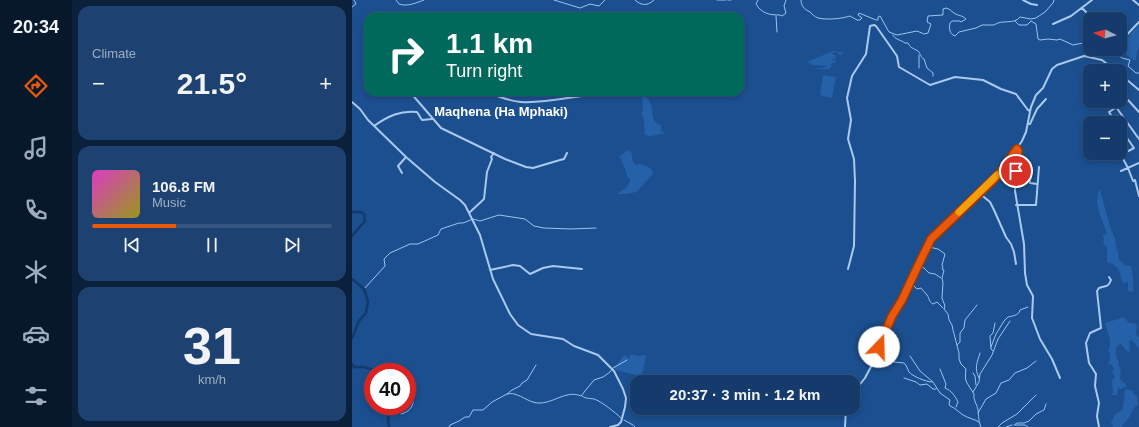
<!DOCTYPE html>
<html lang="en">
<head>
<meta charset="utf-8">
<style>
	:root { --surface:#143b6b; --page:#1d4271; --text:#f1f3f6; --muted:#9dadc1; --line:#33557e; --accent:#ea580c }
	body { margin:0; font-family:Arial,sans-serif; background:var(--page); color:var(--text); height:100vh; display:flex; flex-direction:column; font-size:15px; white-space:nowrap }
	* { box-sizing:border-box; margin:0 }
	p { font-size:13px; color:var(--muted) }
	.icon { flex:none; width:22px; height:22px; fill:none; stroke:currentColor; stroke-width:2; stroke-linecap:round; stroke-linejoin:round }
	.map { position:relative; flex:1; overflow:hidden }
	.sheet { display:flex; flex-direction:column; gap:6px; padding:6px; background:#0b203b; width:280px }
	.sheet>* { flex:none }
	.top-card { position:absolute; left:12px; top:12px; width:380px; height:84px; border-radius:12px; box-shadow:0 2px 6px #0003,0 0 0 1px var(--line); background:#00695c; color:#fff; overflow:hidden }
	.needle { width:26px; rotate:276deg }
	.fabs { position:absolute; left:731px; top:12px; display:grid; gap:8px }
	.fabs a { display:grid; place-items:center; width:44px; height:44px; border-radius:8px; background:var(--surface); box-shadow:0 2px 6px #0003,0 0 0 1px var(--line); font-size:20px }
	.speed { position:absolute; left:12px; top:363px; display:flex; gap:8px; font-size:20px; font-weight:700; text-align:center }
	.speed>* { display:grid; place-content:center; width:52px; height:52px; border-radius:50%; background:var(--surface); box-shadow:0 2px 6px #0003,0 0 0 1px var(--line); line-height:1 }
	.speed .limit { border:6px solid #d22; background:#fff; color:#111 }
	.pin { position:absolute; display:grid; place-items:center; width:34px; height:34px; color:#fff; margin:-17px; border:2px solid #fff; border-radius:50%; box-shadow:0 1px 4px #0007 }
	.me { position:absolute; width:44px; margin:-22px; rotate:21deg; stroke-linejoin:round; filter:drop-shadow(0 0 3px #0008) }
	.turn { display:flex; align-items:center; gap:14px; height:84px; padding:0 16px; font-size:18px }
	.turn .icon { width:52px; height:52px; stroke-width:2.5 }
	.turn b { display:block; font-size:28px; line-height:34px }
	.big { font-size:30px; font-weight:700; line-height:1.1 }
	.sheet .widget { flex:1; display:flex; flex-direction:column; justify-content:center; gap:6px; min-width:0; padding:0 14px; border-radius:12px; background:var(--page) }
	.sheet .dial { align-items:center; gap:0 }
	.dial b { font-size:52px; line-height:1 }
	.song { display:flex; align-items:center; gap:12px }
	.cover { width:48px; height:48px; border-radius:6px; background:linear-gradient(135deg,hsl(310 70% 55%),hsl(60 70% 35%)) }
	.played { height:4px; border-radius:2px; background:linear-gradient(90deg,var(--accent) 35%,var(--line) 35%) }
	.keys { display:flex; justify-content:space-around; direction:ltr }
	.heat { display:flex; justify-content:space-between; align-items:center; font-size:22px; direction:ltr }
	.trip { position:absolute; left:278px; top:375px; width:230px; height:40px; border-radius:12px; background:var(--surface); box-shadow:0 2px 6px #0003,0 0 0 1px var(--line); font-weight:700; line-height:40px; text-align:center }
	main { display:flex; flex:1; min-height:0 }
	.dock { display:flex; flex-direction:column; width:72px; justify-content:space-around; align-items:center; background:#08182b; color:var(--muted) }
	.dock .icon { width:28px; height:28px }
	.dock .on { color:var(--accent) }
	.dock b { font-size:18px; color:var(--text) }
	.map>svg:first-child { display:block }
	.green { fill:#2461a8 }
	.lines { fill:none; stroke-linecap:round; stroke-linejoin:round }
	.stream { stroke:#9cc4f0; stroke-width:1 }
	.river { stroke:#123a6d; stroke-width:2.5 }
	.minor { stroke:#a9c9ee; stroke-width:2 }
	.route-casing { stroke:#983908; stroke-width:10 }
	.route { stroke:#ea580c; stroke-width:7 }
	.slow { stroke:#f59e0b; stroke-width:7 }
	.labels { text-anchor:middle; stroke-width:4; stroke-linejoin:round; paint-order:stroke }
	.quarter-label { font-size:13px; font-weight:bold; fill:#fff; stroke:#1b4f8f }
</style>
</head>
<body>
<main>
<nav class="dock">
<b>20:34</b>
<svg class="icon on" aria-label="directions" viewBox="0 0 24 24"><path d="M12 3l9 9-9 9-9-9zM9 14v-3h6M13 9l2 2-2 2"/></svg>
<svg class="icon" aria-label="music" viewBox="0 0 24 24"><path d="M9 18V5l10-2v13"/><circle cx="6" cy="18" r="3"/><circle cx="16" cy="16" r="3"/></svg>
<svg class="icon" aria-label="phone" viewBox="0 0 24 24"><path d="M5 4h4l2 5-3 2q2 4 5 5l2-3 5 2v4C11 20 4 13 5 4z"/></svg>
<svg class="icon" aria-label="climate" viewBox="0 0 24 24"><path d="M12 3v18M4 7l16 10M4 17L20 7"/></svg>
<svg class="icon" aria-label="car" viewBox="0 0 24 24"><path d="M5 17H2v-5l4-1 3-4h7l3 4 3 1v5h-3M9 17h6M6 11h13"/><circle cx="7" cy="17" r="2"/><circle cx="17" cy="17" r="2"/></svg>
<svg class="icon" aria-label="filters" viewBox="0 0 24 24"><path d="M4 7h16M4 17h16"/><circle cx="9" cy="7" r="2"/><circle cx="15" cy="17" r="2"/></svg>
</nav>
<section class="sheet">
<div class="widget"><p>Climate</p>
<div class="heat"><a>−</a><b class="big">21.5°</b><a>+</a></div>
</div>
<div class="widget">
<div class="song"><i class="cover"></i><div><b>106.8 FM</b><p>Music</p></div></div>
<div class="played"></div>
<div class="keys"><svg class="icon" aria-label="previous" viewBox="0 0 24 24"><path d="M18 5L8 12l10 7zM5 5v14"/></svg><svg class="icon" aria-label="pause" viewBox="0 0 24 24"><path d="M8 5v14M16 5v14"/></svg><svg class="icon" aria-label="next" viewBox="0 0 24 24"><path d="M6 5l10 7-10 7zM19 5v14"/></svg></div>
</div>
<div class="widget dial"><b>31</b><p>km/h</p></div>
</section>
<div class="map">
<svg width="787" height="427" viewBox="0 0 787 427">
	<rect width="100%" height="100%" fill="#1b4f8f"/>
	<path class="green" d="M787,25V47L785,52L784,60H781L767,49L768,45Z
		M481,51L491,52V54L488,55L484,52L480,53V54L484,55V58L480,60L482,61L484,60V61L483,63H480L478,69H466L464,70L466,68H471L476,66L460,65L455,62Z
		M471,75L484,77L480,98L468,95Z
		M294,94C295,98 297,100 298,103C303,111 297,122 309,125V131L313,133L312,134C305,133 298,139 292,134C294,130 291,125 292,119L289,114C294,107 288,102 291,95Z
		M275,150L279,152C282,158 278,159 284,165L289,164L296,167L301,171V174C285,189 291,194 266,194V193C271,191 278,185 278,179C272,175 275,168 270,163V160L267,157Z
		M748,190L759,230L763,238L764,248L766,251L767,260L773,265L779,266C781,273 782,285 781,292L776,291V282L771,283L770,282C769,272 766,265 755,262V248L751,243L752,240L751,235L755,234L747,212L745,203L746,192Z
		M772,317L777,323H782L785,326L784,334L787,338V349L782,342L778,340L777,343L778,346L777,353L768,343L764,348V357L767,362L766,365L769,370L768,378L770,382L774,384V386L769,389L766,388L765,395H759L761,392L760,380L763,377L760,371L762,369L760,365L755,364L758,361V353L756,350C761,341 755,332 753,323Z
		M279,354L286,356L292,355L294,356L290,376H288L264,370L262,368L272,355L275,356L276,359Z
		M773,389L781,391L782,395L785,396L786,404C780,410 781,409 778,416C776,420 772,422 770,427H761L759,424C761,417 763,413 770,410L771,408Z"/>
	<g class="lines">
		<path class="stream" d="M44,0L47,4C55,7 64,3 72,0
			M202,0L228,8L238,4L247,6L253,0
			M283,0C289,6 296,6 302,0
			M365,0H374
			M376,0H379
			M406,0L404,4C410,14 418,15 428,15L430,16L434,13L432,6L434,0
			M449,0C449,6 452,9 458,12C460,14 463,17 466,18C476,20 488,19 498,16L505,20H508L510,18L506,15L507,13L524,20H526V17L528,16L537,32L545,35L565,31L572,34L576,33L579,24L575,22L576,16L591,15V9L594,8C598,9 599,11 602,13C606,16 610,15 614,19L609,22L608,21H600L598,23C597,28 597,34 603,36L607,32L624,28L630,25H642C650,19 662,25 668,17L679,19L684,18L693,12L701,3L702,0
			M0,7L4,4L2,0
			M424,16L425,32
			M663,21L667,25H675L679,21L684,24L686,39L688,40L696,39L705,40L708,39L721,45L731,43L738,44
			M541,35C542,39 549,40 553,43H556C558,48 561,48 566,51C569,54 568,57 572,59L575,68L581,73V76
			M744,49L749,54L758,51L763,52L770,58L778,60L776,66L784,73H787
			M567,68V55
			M577,247L586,249L593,254L590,265L591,267L590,269L592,270L590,278L591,283L590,298L593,306L592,309L596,314L597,320L600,325L601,330L607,353V359L609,364L614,369C612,383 615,382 622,394C621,400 625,404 626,410C627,416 626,421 629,427
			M568,266L572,268L577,273L583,274L589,278
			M0,280L1,281
			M562,286L565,289L569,288C571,290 573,293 575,295C578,299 576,301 581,304L585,302L591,308
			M12,289L33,266L32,259L38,253L58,244H66L86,235L89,229L107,223H111L121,219L128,221L147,215L173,219L182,226L192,228L219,229L244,228
			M605,345L608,342V333L612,328L613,320L625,305
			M639,347L644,334L652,321L656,317C659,316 667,316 668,310L676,307
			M641,351L639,349L638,336L641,333L643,323
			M558,356L568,371L581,382L588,393L598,400L597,404L598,406C604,408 606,412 611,415C616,418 622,419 627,422
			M542,362L552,363C555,366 555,368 557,372C560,376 574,382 580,382
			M588,369L594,384L593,388C600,391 603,396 606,402L604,407
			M621,373L623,376L624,385
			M552,378L564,382L568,385L575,384L581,389H584
			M627,378C622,368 625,363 628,353
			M621,392L627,382L628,374L640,355L646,339L658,321
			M155,394C158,394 160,393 162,394C171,396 179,404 189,403C203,402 215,390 229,396L242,380L251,377L258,372L261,368L275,360
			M230,396C234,399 237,398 242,399C249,401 264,413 269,418
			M39,408L49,414C68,409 61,390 57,377
			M626,413L634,399L644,393L649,383L657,380L663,373L675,368L684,361
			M272,420L281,425L283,427
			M662,425L665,423H672L677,421L684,414L692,410L694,404
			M663,425H673L676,427
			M97,427L98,425L107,421L113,417H117L121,410H131L140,402L155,394L160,390L168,386L170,383L175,380L184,365
			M646,427L650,423L665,414L684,395
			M654,427L660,425"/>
		<path class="river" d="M0,212H9L12,214L13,221L0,236
			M0,279L12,289L16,301L14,313L7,321L0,338
			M0,364L2,367H11L23,370L24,372
			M37,427L36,419L39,408L38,406"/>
		<path class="minor" d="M671,0L679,4L685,5
			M781,0L787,5
			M730,8L741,19
			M701,24L719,16L740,0
			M768,42L787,22
			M768,74L787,90
			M58,92L89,128L153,159L174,167L181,168L208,160L212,159L215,153
			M136,92C147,97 157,101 169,102C199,104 229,93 259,94
			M0,102L8,109L16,120L54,157L83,182L108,200L113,205L128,235L141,279L158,314L166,325L179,334L211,339L222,346L246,355L262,371L271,389L274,398L273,407L269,422L266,425L258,427
			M764,107L787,139
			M764,123L757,112L776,100L787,112
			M676,124H678L685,109L694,99
			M22,126C36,116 49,110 65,112L70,120L80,119
			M768,128L782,148L769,155L776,168L781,181L783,180L787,196
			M665,149L666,151L665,160L663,191L672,244L673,273L675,285L681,296L680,318L688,339L700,359L708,378
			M769,171L787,163
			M50,173L46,166L54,157
			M663,174L677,176L678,183L685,184
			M627,193L638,202L642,210L654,237L659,244L662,252L664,264
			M664,205H684L687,167
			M117,213L132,199L135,172L140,159L139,157L142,153
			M496,269L502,246L503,181L502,159L496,139L499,120L495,98L500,76L514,54L518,26L522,25L524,26L545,56L547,67L578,85L603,77L631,80L649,89L664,94L676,110L678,111
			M138,270L161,265L168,266L178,274L191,268L201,266L230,269
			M501,393L513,378L522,361L540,316L551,300L563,272L579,239L638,183L647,174L670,141L674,132L679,107L684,95L691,88L700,69L705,65L732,56L750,60L764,71
			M493,427L494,408
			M747,427L745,416L747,403L743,386L744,374L737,363L735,350L734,343L738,333L749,328L745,291L747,288C754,285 756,288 759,280L757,277"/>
	</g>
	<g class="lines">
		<defs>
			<path id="route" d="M527,347L540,316L550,300L563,272L579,239L638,183L647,174L665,149L666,151L664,171"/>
		</defs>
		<use href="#route" class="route-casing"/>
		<use href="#route" class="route"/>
		<path class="slow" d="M607,212L645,175"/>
	</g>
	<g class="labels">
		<g class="quarter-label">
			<text x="149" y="116">Maqhena (Ha Mphaki)</text>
		</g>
	</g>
</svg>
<div class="fabs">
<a><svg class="needle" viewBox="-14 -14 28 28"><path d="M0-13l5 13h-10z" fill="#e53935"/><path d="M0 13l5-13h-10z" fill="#9dadc1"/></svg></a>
<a>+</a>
<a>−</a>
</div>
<div class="speed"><div class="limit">40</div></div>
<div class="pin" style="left:664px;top:171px;background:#d93025"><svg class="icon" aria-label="arrive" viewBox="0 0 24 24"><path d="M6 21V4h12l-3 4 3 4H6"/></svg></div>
<svg class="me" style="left:527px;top:347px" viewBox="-20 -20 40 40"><circle r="19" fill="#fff"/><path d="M0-13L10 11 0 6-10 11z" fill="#ea580c"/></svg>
<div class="trip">20:37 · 3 min · 1.2 km</div>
<div class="top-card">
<div class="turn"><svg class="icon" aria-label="right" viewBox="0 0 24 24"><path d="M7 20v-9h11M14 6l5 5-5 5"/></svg><div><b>1.1 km</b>Turn right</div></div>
</div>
</div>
</main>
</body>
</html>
